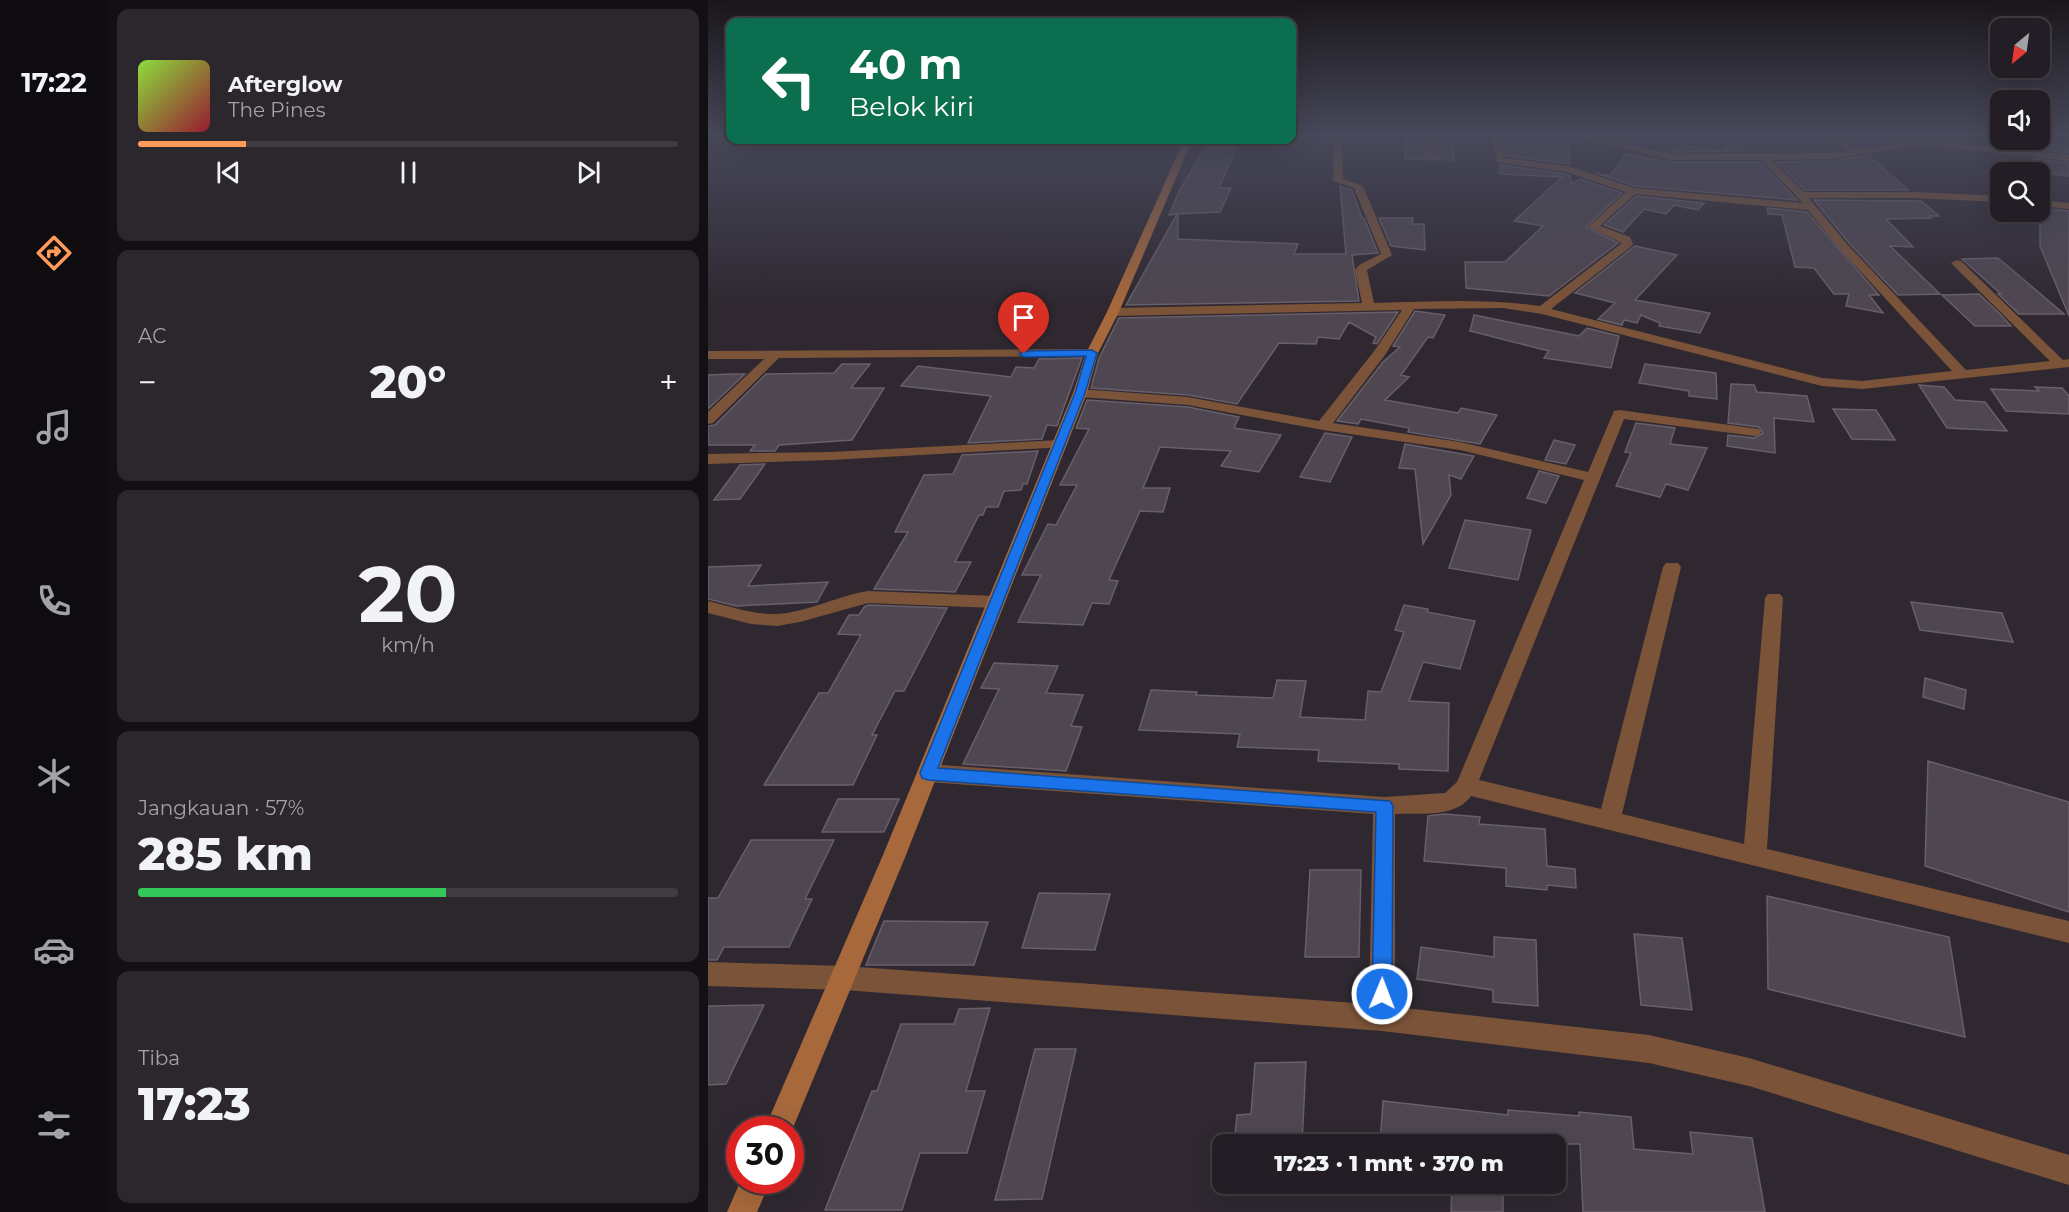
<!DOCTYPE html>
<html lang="id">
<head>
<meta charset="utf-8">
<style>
	:root { --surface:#231e25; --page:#2b272d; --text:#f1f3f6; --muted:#a3a2a7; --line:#403c42; --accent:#ff9a5b }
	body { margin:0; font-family:Montserrat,sans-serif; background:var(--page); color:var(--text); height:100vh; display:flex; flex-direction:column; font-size:22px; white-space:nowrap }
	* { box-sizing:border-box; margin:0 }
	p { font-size:20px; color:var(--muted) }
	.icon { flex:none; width:33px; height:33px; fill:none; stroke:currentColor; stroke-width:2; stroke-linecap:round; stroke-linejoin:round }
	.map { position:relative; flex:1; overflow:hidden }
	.sheet { display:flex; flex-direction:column; gap:9px; padding:9px; background:#131014; width:600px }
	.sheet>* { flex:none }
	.banner { position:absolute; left:18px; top:18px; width:570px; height:126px; border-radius:12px; box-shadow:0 6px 24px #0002,0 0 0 2px var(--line); background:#0b6e4f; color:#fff; overflow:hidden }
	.needle { width:39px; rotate:209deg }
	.buttons { position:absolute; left:1282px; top:18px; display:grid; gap:12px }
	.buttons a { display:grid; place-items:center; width:60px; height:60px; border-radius:12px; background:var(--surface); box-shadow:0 6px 24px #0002,0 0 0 2px var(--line); font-size:30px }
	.speed { position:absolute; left:18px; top:1116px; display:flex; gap:12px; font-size:30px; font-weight:700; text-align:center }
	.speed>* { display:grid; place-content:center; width:78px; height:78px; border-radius:50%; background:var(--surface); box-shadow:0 6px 24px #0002,0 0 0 2px var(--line); line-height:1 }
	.speed .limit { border:9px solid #d22; background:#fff; color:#111 }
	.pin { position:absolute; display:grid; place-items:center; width:51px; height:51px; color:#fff; margin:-62px -26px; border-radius:50% 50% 50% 0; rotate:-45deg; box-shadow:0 0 6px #0007 }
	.pin .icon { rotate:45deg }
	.me { position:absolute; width:66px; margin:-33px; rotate:1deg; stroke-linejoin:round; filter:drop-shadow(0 0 4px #0008) }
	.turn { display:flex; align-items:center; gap:21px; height:126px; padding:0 24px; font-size:27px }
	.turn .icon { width:78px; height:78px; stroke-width:2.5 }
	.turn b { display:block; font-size:42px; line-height:51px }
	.big { font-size:45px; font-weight:800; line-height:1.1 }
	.sheet .card { flex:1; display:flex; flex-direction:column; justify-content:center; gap:9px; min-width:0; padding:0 21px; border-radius:12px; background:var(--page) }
	.sheet .dial { align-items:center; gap:0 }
	.dial b { font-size:78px; line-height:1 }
	.song { display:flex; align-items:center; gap:18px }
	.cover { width:72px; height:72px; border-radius:9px; background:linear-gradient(135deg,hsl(90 70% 55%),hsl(350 70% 35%)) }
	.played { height:6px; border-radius:3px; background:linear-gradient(90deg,var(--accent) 20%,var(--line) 20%) }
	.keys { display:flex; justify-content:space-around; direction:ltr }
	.heat { display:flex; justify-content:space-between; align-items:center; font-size:33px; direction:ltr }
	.charge { height:9px; border-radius:4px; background:linear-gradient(90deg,#34c759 57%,var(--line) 0) }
	.trip { position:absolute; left:504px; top:1134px; width:354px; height:60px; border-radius:12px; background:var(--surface); box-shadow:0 6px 24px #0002,0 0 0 2px var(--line); font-weight:800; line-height:60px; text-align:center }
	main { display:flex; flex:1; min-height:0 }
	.dock { display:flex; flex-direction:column; width:108px; justify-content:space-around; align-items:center; background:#0e0c0f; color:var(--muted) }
	.dock .icon { width:42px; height:42px }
	.dock .on { color:var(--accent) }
	.dock b { font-size:27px; color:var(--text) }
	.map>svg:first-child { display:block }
	.building { fill:#4e4650; stroke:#675f69; stroke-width:1.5 }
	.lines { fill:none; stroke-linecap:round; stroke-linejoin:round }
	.street { fill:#7b5338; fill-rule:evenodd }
	.secondary { fill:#a7683c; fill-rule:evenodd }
	.route { fill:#1a73e8; stroke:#114b97; stroke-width:1.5 }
</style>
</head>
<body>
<main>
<nav class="dock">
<b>17:22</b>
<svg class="icon on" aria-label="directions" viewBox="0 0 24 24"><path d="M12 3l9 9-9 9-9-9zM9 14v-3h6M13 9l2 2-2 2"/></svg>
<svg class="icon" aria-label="music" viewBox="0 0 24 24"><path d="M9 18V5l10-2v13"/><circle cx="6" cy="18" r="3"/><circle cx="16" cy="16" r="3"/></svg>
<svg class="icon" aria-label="phone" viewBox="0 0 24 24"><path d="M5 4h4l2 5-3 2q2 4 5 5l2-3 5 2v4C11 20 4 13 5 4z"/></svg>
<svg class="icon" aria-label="climate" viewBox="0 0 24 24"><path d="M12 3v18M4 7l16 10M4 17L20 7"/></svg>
<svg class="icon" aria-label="car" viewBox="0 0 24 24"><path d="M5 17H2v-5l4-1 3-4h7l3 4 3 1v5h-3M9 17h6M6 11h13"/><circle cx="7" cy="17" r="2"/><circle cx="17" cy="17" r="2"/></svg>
<svg class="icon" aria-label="filters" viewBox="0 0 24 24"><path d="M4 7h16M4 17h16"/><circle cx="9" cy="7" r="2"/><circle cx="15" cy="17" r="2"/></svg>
</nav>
<section class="sheet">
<div class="card">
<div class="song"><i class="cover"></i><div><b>Afterglow</b><p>The Pines</p></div></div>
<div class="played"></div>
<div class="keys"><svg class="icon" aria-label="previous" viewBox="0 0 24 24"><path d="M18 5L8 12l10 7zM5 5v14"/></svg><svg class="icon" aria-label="pause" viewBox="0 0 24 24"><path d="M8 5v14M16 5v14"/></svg><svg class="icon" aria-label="next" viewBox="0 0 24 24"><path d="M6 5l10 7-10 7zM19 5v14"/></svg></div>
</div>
<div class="card"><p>AC</p>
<div class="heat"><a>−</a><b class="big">20°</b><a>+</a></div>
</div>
<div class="card dial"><b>20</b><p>km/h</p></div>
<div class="card"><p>Jangkauan · 57%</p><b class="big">285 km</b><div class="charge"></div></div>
<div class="card"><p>Tiba</p><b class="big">17:23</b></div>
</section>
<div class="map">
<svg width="1361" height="1212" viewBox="0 0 1361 1212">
	<rect width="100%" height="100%" fill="#2f2831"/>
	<path class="building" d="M698,135H715L717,155L725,158L728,156L727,135H745L746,160L697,159Z
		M803,136L861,138L862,164L798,156L794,140L803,141Z
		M502,140H532L511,188H523L512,212L470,214V239L590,244L586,254H638L632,186L644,190L654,218H656L670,253L644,255L651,301L418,305L469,214L461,215L472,189Z
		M1328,143L1361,147V153L1327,149Z
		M971,145L1015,151L1016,145L1035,147L1034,151L963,152Z
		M918,154L962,162H1053L1089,200L926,186L888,173L902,176Z
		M1160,155L1200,190H1097L1068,162L1122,161Z
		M1326,159L1361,163V176L1324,172Z
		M792,165L858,174L862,176L863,184L872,179L914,193L878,227L910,243L841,296L758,288L757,262H797L835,226L806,221L854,177L792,174Z
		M928,196L996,203L990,210L966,205L958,214L936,209L915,232L896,225Z
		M1106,200L1213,201L1231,216H1220L1223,218L1178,219L1205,247L1182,246L1232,294L1190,295L1141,243Z
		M1059,208L1099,212L1171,295H1161L1175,313L1138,306L1141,294H1126L1106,268L1087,267L1074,215L1060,214Z
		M1332,208L1361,211V316L1332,246Z
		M671,218H705L704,224H716L717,250L683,246Z
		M927,246L969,255L927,300L1002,313L992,333L951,326L952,323L933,315L929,323L916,320L914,325L890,319L907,303L867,293Z
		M1290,258L1315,279L1356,314H1311L1290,294H1293L1254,259Z
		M1271,294L1292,314L1303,326H1267L1234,295Z
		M707,311L737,315L725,338L720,337L693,375L701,377L677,400L750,413L753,408L789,415L772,444L700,432L701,428L653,419L650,424L629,421L675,362L692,347L685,346Z
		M690,312L669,344L665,343L668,337L641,322L631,339L610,337L608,344L571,343L529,404L480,395L383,388L391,358L411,318Z
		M766,315L871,336L879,328L911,336L903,368L836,358L841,351L762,331Z
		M374,358L349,426L339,425L334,439L260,443L283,396L193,386L210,366L303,377L308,367L326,368L331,359Z
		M134,364H162L143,388H176L144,440L71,445L67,451H42L47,445H0V426L7,425L58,374L126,373Z
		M937,364L1008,373L1009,399L981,396V391L931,383Z
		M24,374H37L0,409V375Z
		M1023,384L1046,385L1049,392L1099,396L1106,422L1066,418L1067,453L1019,446L1020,435L1046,438L1055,433L1051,427L1020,423Z
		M1211,385L1236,387L1247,400L1277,402L1299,431L1239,428Z
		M1327,387L1354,388L1361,396V414L1298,411L1283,389L1331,391Z
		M379,400L480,407L531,417L526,428L573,435L551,472L513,466L523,451L452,447L435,488H462L455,512L432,511L401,580L410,581L401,604L384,603L375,625L310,622L333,575H314L340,524L348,525L369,485H352L381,429L368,428Z
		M1125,409L1168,410L1187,440L1144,439Z
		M928,423L967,428L962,444L999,448L980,490L958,484L952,497L908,486L923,453L917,452Z
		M617,433L644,437L622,482L592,477Z
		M846,440L867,445L858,464L837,460Z
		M697,444L766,456L753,479L741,475L743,495L715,544L707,469L691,468Z
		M330,451L319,484H315L313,490L296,491L290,507H278L275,515H271L247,562H263L247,592L166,589L200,532H187L216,475L245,474L254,455Z
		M57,464L32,499L6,500L32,465Z
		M831,471L851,476L838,503L819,498Z
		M757,520L823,530L810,580L741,568Z
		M53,565L40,586L120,582L109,602L28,606L0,599V567Z
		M1203,602L1294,613L1305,642L1212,630Z
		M160,605L239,608L196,691H187L164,735H169L145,785H56L111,693H120L153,635L130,634L141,615H151L156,607Z
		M696,605L720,609L719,612L767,621L752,669L715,662L701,701L741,703L740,771L691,769V764L610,761L611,750L529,747L532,734L431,730L443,690L489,692L488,695L565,698L569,680L598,681L592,717L657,720L660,691L673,692L696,632L687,630Z
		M286,663L350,666L338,693L375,695L363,726L374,727L358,771L255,764L291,689L273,688Z
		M1217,678L1258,690L1256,709L1215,697Z
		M1220,761L1361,802V912L1217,866Z
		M130,799H191L176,832H114Z
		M736,814L772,817L771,824L837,829L839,866L867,869L868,888L839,885V890L798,886V868L716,861L720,816Z
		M43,840H126L97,899H104L81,947H16L9,960H0V898H10Z
		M602,870H653L651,957H597Z
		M331,893L402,894L387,950L314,948Z
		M1059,896L1241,937L1257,1037L1060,989Z
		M176,921L280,922L266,965H158Z
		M926,934L974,938L984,1010L933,1005Z
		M786,937L828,940L830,1006L785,1002V990L709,979L713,947L786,957Z
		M56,1005L18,1084L0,1085V1006Z
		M282,1008L258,1091H277L259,1153H212L194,1210H117L164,1091H169L193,1024H246L251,1009Z
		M327,1049H368L334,1199L287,1200Z
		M598,1062L594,1144H526L529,1115L543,1114L547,1063Z
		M675,1101L800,1115V1110L871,1116V1112L923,1117L926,1149L985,1154L982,1132L1044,1138L1057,1212H875L872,1144H672Z
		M744,1184H795V1212H743Z"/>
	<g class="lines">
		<path class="street" d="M626,135H634L635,179L655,186L684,255L659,270L666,303C720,302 776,298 832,306L914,243L880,227L918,192L859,172L789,162L783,135H791L796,158L860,166L926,188L1095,203L1054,160H962L865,135H878L962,154L1122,153L1139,151L1117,135H1126L1149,149L1213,139L1361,155V161L1213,145L1122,159L1063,160L1096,192H1207L1293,196V202L1207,198H1101L1139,244L1258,370L1342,361L1245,265L1243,263L1249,260L1253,261L1355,360L1361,359V367L1154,389L1114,386L834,314L795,308L706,309L677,355L625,423L752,442L880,472L906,411L911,410L1051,429L1053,432L1051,435L1046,436L916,419L771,780L893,809L955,567L958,563H970L973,567L914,814L1036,844L1057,598L1060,594H1072L1075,598L1059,849L1361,921V943L763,796C748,818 711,813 687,814V1007L941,1035L1041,1058L1361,1155V1185L1041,1086L941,1063L674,1031L136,990L0,986V962L136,966L661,1004L665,814L220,782L212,779L209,773L212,767L220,764L676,797L737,793L749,782L876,480L752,450L615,430L480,405L372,397L365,393L372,389L480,397L611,421L667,350L694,310L405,316L399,312L405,308L654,303L647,270L651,265L673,254L646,188L625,181ZM927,194L1100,210L1131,248L1244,371L1154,381L1114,378L843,309L924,246L925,244L922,237L892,226Z
			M717,135H725L726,156L719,154Z
			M1332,200L1361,203V209L1332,206Z
			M384,349L390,353L389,356L71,358L5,423L0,424V412L56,359H0V351Z
			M352,440L357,441L359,444L357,447L123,460L0,464V454L123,452Z
			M160,591L287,596L293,598L296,602L293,606L287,608L160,603L92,622L69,626L43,624L0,613V601C22,606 46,615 69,614C100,612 129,596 160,591Z"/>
		<path class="secondary" d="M476,140H484L411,312L390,353L379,393L198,855L82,1135V1130H56L175,855L365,393L378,353L399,312Z
			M33,1180H63L49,1212H19Z"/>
	</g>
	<linearGradient id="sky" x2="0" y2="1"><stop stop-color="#1a161b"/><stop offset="0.44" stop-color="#47485a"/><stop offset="1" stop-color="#47485a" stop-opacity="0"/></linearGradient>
	<rect width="1361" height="304" fill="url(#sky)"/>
	<path class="route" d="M384,350L389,353L377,393L230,768L682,801L685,806L684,994L681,1001L674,1004L667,1001L664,994L668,812L220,780L214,778L212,773L367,393L378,356L316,357L311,354L316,351Z"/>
</svg>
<div class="buttons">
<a><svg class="needle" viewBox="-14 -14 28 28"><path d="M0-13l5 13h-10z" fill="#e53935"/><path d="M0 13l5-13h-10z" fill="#a3a2a7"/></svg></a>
<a><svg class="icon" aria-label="sound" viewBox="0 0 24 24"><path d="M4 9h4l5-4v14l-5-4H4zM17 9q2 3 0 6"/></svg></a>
<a><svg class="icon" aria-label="search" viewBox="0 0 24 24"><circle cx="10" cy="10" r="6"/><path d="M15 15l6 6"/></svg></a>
</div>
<div class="speed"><div class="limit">30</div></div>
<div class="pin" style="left:316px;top:354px;background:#d93025"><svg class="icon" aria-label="arrive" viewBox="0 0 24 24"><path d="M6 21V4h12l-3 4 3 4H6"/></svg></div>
<svg class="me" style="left:674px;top:994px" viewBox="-20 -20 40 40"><circle r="17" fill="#1a73e8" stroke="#fff" stroke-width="3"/><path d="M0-11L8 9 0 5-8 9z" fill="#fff"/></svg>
<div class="trip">17:23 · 1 mnt · 370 m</div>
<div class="banner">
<div class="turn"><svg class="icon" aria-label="left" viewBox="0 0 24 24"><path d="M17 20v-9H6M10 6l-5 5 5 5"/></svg><div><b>40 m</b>Belok kiri</div></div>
</div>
</div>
</main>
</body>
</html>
